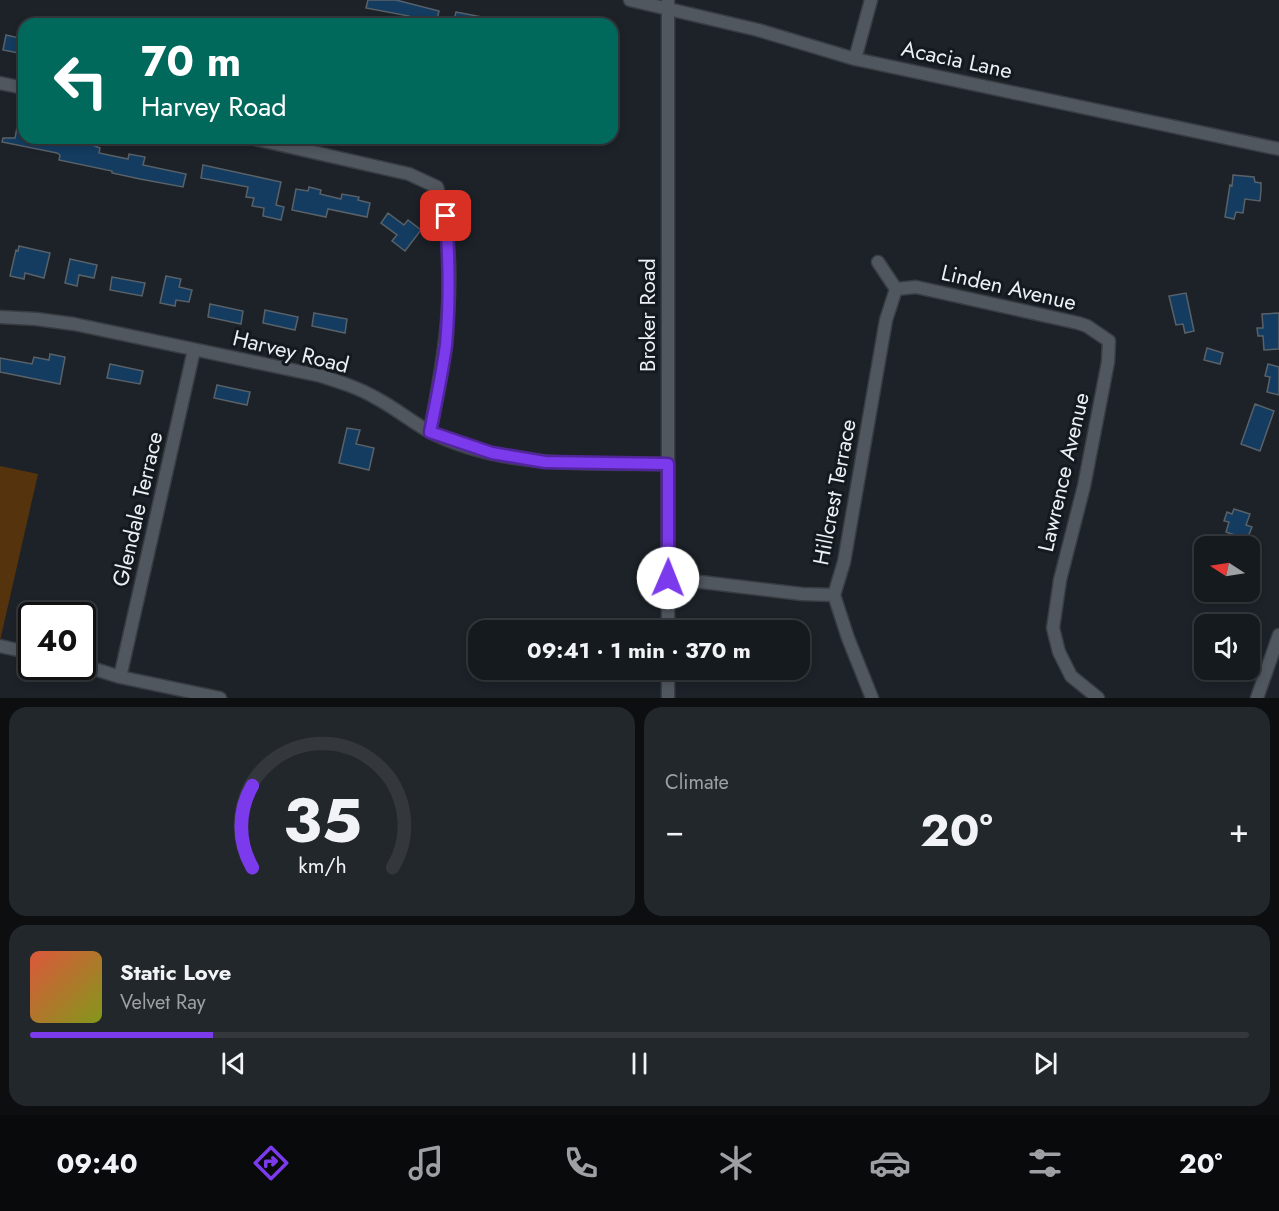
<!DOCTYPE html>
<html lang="en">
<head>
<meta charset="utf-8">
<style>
	:root { --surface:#151a1e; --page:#22272b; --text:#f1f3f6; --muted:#9da1a4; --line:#34383c; --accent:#7c3aed }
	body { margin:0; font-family:Jost,sans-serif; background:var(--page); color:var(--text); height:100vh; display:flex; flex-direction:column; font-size:22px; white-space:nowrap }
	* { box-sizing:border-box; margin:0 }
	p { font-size:20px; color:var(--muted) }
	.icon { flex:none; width:33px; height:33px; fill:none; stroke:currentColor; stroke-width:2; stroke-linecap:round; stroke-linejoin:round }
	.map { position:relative; height:698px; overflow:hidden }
	.drawer { display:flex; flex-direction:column; gap:9px; padding:9px; background:#0c0e10; flex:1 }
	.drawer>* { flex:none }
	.hud { position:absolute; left:18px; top:18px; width:600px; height:126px; border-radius:18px; box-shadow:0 3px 9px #0003,0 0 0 2px var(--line); background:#00695c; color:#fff; overflow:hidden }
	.needle { width:39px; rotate:282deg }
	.fabs { position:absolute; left:1194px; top:536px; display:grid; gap:12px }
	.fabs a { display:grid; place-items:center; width:66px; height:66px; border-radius:12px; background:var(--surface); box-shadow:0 3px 9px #0003,0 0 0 2px var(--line); font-size:30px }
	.speed { position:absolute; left:18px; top:602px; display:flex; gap:12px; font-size:30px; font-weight:700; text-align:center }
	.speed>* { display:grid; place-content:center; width:78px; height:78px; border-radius:50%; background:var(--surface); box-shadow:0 3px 9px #0003,0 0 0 2px var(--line); line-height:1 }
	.speed .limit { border:3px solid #111; border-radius:9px; background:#fff; color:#111 }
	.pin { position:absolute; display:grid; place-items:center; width:51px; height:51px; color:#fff; margin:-26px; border-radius:12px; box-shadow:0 3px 9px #0006 }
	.me { position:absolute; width:66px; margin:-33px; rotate:1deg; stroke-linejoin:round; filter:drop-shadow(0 0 4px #0008) }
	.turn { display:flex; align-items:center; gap:21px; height:126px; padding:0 24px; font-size:27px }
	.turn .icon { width:78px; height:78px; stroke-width:2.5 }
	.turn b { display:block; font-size:42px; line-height:51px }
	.big { font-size:45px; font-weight:700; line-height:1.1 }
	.drawer .widget { flex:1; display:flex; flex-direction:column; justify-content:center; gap:9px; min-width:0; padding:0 21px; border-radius:18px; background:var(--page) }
	.drawer .dial { align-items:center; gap:0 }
	.dial svg { height:156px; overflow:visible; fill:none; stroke:var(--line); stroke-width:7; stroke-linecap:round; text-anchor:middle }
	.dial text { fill:var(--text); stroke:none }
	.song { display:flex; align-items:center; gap:18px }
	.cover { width:72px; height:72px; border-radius:9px; background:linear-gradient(135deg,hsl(10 70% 55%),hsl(70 70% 35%)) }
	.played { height:6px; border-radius:3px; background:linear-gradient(90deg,var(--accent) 15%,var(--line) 15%) }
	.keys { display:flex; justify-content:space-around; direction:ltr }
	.heat { display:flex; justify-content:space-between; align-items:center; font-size:33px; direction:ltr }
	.drawer .tiles { flex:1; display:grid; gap:9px; grid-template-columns:1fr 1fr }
	.widget:last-child { grid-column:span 2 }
	.trip { position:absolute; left:468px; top:620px; width:342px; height:60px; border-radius:18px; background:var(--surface); box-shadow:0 3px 9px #0003,0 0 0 2px var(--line); font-weight:700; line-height:60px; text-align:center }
	.tabs { display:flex; height:96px; justify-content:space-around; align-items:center; background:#080a0c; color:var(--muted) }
	.tabs .icon { width:42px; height:42px }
	.tabs .on { color:var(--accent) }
	.tabs b { font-size:27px; color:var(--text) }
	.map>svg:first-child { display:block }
	.green { fill:#55330c }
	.building { fill:#133c60; stroke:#596168; stroke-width:1.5 }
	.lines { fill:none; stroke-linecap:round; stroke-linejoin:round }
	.minor-casing { stroke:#393d43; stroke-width:15 }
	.minor { stroke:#50575f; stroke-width:12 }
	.route-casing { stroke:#51269a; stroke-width:15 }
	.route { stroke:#7c3aed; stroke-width:10 }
	.labels { text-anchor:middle; stroke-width:6; stroke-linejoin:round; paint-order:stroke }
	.street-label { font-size:22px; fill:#ecf0f5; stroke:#13191f }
</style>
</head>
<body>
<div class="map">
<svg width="1279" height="698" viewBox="0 0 1279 698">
	<rect width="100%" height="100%" fill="#1c2228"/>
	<path class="green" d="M0,466L38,474L0,641Z"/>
	<path class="building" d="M368,0H396L439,11L436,24H413L408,23L409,16L366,8Z
		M456,12L498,20L497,24H453Z
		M6,35L24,39V54L3,50Z
		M20,112H24V138H57L77,142V139L100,148L99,153L128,159L129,154L145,157L143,165L186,174L183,187L140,179L112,173V171L59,160L60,155L57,153L2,142L3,138H15Z
		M203,165L281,182L276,205L284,207L281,220L263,216L264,208L252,206L254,198L246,197L248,187L201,178Z
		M1233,175L1254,177L1255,182L1261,183V190L1260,201L1245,199L1243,213L1236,212L1234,219L1225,217L1230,185L1232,186Z
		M309,187L321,190L320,194L341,199L342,194L359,197L358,200L370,203L367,217L328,209L326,217L292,210L296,189L308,191Z
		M388,213L404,225L408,220L421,230L405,251L392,241L397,235L381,223Z
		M19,246L50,253L44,278L25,273L24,279L10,276L16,250L18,251Z
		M70,259L97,265L94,278L79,275L77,286L65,283Z
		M166,276L181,279L179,287L192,290L189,302L176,300L175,306L160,303Z
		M112,277L145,283L142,296L110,290Z
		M1186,293L1194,331L1185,333L1183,324L1176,325L1169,296Z
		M210,304L243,311L241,324L208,317Z
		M265,310L298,317L295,330L263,323Z
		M314,313L347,319L345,333L312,326Z
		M1279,313V349L1264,350L1263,336H1258L1257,328H1263L1262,314Z
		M1207,348L1223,353L1220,364L1204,360Z
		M50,354L65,357L60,384L0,372V358L32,364L34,357L49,360Z
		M110,364L143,371L140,384L107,378Z
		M1268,364L1279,367V395L1267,392L1270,377L1265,376Z
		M217,385L250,392L247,405L214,398Z
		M1255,404L1274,411L1260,451L1241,444Z
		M347,428L360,430L356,444L374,448L369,470L339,463Z
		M1234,509L1250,514L1246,525L1252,527L1247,539L1226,532L1229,522L1224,521L1227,512L1232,514Z"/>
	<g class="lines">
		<defs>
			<path id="minor" d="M630,0L758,30L855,59L1279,149
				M855,59L871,0
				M0,83L24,88
				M251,138L409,174L437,187C461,267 445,351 430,432
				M878,262L896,289
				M896,289L916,287L1078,323L1087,326L1109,341L1108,362L1084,486L1060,580L1053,628L1059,652L1071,676L1098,698
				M0,317L36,319L74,324L321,376C340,382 359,388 376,398C395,408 412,422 430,432C503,469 588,463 667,464
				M668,578L802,594L834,595
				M668,630V0
				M0,646L32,653
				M82,665L120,677L220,698
				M668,669V698
				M120,677L194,350
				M872,698L848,638L834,595L844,562L886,320L896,289
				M1257,698L1279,635"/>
		</defs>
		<use href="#minor" class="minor-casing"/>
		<use href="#minor" class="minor"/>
	</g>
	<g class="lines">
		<defs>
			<path id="route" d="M446,216C449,259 450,302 446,345C442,374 436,403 430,432L492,453L545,462L668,464V578"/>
		</defs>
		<use href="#route" class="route-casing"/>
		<use href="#route" class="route"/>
	</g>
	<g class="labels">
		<g class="street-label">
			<text transform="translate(957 59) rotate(12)" y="8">Acacia Lane</text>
			<text transform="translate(1009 287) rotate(13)" y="8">Linden Avenue</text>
			<text transform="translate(647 315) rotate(-90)" y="8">Broker Road</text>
			<text transform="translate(291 351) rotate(14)" y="8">Harvey Road</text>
			<text transform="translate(1063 472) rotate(-77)" y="8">Lawrence Avenue</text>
			<text transform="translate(834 492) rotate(-79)" y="8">Hillcrest Terrace</text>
			<text transform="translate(137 509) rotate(-77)" y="8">Glendale Terrace</text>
		</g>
	</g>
</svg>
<div class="fabs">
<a><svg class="needle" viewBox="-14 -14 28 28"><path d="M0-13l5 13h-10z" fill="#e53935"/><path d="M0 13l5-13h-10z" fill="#9da1a4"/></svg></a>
<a><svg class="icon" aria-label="sound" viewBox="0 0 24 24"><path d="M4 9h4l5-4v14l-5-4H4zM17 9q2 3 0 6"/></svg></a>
</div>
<div class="speed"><div class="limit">40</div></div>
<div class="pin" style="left:446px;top:216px;background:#d93025"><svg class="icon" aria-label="arrive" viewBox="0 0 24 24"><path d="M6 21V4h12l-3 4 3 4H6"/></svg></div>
<svg class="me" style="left:668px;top:578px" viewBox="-20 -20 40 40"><circle r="19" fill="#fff"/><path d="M0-13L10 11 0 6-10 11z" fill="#7c3aed"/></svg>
<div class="trip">09:41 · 1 min · 370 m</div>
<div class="hud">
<div class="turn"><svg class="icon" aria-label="left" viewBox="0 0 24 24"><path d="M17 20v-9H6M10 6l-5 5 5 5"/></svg><div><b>70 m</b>Harvey Road</div></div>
</div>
</div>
<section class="drawer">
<div class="tiles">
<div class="widget dial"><svg viewBox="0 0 100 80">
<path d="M14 69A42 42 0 1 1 86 69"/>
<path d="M14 69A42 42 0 0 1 14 27" stroke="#7c3aed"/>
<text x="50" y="56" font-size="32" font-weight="700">35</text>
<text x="50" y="72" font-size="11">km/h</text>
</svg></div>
<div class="widget"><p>Climate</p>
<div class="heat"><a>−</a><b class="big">20°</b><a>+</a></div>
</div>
<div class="widget">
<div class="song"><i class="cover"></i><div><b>Static Love</b><p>Velvet Ray</p></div></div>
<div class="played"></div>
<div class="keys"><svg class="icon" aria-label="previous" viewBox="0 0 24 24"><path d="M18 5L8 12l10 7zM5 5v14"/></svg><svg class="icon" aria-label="pause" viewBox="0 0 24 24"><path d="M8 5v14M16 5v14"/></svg><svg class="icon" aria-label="next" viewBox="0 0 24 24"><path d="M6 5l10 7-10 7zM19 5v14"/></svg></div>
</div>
</div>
</section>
<nav class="tabs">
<b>09:40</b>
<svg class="icon on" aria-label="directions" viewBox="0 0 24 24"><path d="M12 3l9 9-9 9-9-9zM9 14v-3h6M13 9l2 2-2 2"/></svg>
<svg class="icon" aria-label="music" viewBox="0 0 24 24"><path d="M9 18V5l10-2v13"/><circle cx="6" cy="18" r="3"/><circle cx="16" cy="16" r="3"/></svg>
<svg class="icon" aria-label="phone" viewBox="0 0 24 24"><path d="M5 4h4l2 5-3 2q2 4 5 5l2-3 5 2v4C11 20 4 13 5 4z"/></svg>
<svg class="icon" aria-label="climate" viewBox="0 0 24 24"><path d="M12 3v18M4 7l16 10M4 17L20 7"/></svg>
<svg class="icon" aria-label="car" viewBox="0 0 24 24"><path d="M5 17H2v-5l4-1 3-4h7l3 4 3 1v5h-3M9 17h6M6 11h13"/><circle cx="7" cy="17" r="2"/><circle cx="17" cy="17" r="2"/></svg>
<svg class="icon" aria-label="filters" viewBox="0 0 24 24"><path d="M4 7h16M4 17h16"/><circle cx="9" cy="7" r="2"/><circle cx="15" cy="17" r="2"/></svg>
<b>20°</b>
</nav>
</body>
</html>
